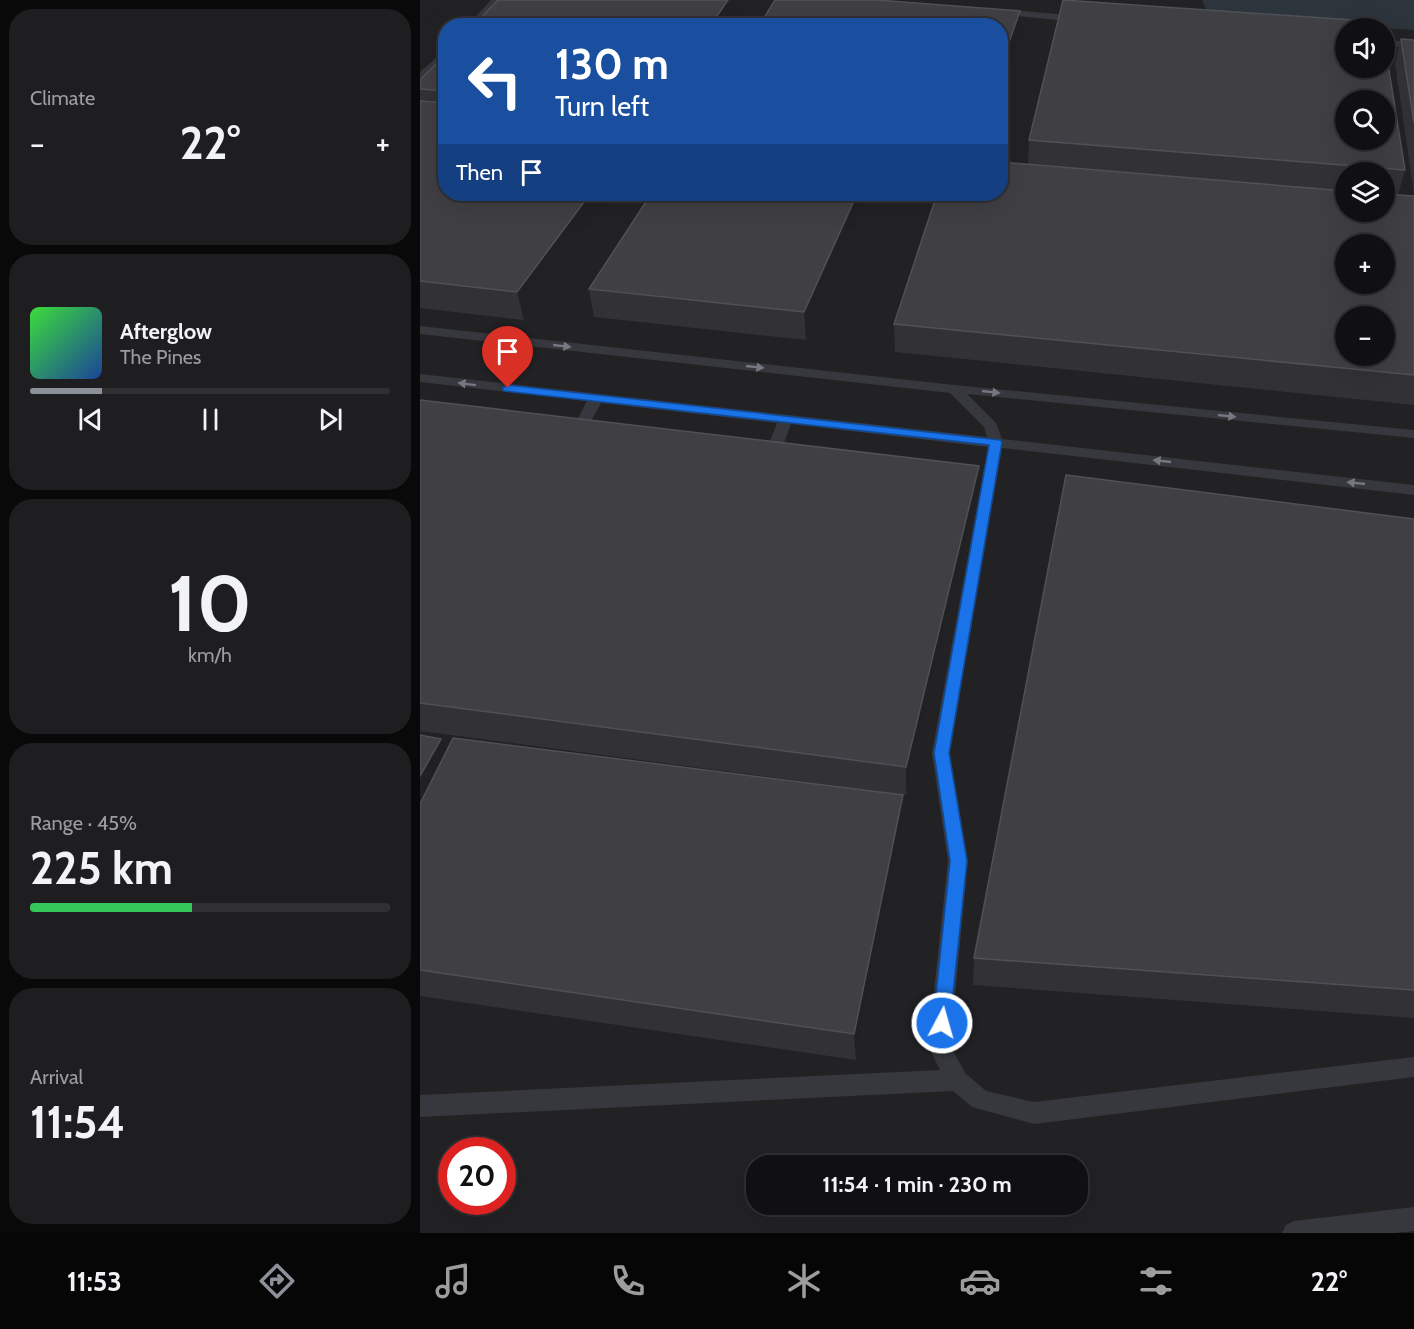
<!DOCTYPE html>
<html lang="en">
<head>
<meta charset="utf-8">
<style>
	:root { --surface:#101012; --page:#1e1e20; --text:#f1f3f6; --muted:#9c9d9f; --line:#303032; --accent:#8c9099 }
	body { margin:0; font-family:Cabin,sans-serif; background:var(--page); color:var(--text); height:100vh; display:flex; flex-direction:column; font-size:22px; white-space:nowrap }
	* { box-sizing:border-box; margin:0 }
	p { font-size:20px; color:var(--muted) }
	.icon { flex:none; width:33px; height:33px; fill:none; stroke:currentColor; stroke-width:2; stroke-linecap:round; stroke-linejoin:round }
	.map { position:relative; flex:1; overflow:hidden }
	.details { display:flex; flex-direction:column; gap:9px; padding:9px; background:#09090a; width:420px }
	.details>* { flex:none }
	.hud { position:absolute; left:18px; top:18px; width:570px; height:183px; border-radius:24px; box-shadow:0 6px 24px #0002,0 0 0 2px var(--line); background:#1a4fa0; color:#fff; overflow:hidden }
	.buttons { position:absolute; left:915px; top:18px; display:grid; gap:12px }
	.buttons a { display:grid; place-items:center; width:60px; height:60px; border-radius:50%; background:var(--surface); box-shadow:0 6px 24px #0002,0 0 0 2px var(--line); font-size:30px }
	.speed { position:absolute; left:18px; top:1137px; display:flex; gap:12px; font-size:30px; font-weight:700; text-align:center }
	.speed>* { display:grid; place-content:center; width:78px; height:78px; border-radius:50%; background:var(--surface); box-shadow:0 6px 24px #0002,0 0 0 2px var(--line); line-height:1 }
	.speed .limit { border:9px solid #d22; background:#fff; color:#111 }
	.pin { position:absolute; display:grid; place-items:center; width:51px; height:51px; color:#fff; margin:-62px -26px; border-radius:50% 50% 50% 0; rotate:-45deg; box-shadow:0 0 6px #0007 }
	.pin .icon { rotate:45deg }
	.me { position:absolute; width:66px; margin:-33px; rotate:6deg; stroke-linejoin:round; filter:drop-shadow(0 0 4px #0008) }
	.turn { display:flex; align-items:center; gap:21px; height:126px; padding:0 18px; font-size:27px }
	.turn .icon { width:78px; height:78px; stroke-width:2.5 }
	.turn b { display:block; font-size:42px; line-height:51px }
	.then { display:flex; align-items:center; height:57px; padding:0 18px; background:#0003; gap:12px; font-size:22px }
	.big { font-size:45px; font-weight:700; line-height:1.1 }
	.details .card { flex:1; display:flex; flex-direction:column; justify-content:center; gap:9px; min-width:0; padding:0 21px; border-radius:24px; background:var(--page) }
	.details .dial { align-items:center; gap:0 }
	.dial b { font-size:78px; line-height:1 }
	.song { display:flex; align-items:center; gap:18px }
	.cover { width:72px; height:72px; border-radius:9px; background:linear-gradient(135deg,hsl(120 70% 55%),hsl(220 70% 35%)) }
	.played { height:6px; border-radius:3px; background:linear-gradient(90deg,var(--accent) 20%,var(--line) 20%) }
	.keys { display:flex; justify-content:space-around; direction:ltr }
	.heat { display:flex; justify-content:space-between; align-items:center; font-size:33px; direction:ltr }
	.charge { height:9px; border-radius:4px; background:linear-gradient(90deg,#34c759 45%,var(--line) 0) }
	.trip { position:absolute; left:326px; top:1155px; width:342px; height:60px; border-radius:24px; background:var(--surface); box-shadow:0 6px 24px #0002,0 0 0 2px var(--line); font-weight:700; line-height:60px; text-align:center }
	.menu { display:flex; height:96px; justify-content:space-around; align-items:center; background:#060607; color:var(--muted) }
	.menu .icon { width:42px; height:42px }
	.menu .active { color:var(--accent) }
	.menu b { font-size:27px; color:var(--text) }
	main { display:flex; flex:1; min-height:0 }
	.map>svg:first-child { display:block }
	.built { fill:#222225; fill-rule:evenodd }
	.water { fill:#2c353c }
	.lines { fill:none; stroke-linecap:round; stroke-linejoin:round }
	.service { fill:#37383d; fill-rule:evenodd }
	.wall { fill:#323236; fill-rule:evenodd }
	.shaded-wall { fill:#212124 }
	.building { fill:#3f3f44; stroke:#4f5156; stroke-width:1.5; fill-rule:evenodd }
	.oneway { fill:#757881 }
	.route { fill:#1a73e8; stroke:#114b97; stroke-width:1.5 }
</style>
</head>
<body>
<main>
<section class="details">
<div class="card"><p>Climate</p>
<div class="heat"><a>−</a><b class="big">22°</b><a>+</a></div>
</div>
<div class="card">
<div class="song"><i class="cover"></i><div><b>Afterglow</b><p>The Pines</p></div></div>
<div class="played"></div>
<div class="keys"><svg class="icon" aria-label="previous" viewBox="0 0 24 24"><path d="M18 5L8 12l10 7zM5 5v14"/></svg><svg class="icon" aria-label="pause" viewBox="0 0 24 24"><path d="M8 5v14M16 5v14"/></svg><svg class="icon" aria-label="next" viewBox="0 0 24 24"><path d="M6 5l10 7-10 7zM19 5v14"/></svg></div>
</div>
<div class="card dial"><b>10</b><p>km/h</p></div>
<div class="card"><p>Range · 45%</p><b class="big">225 km</b><div class="charge"></div></div>
<div class="card"><p>Arrival</p><b class="big">11:54</b></div>
</section>
<div class="map">
<svg width="994" height="1233" viewBox="0 0 994 1233">
	<rect width="100%" height="100%" fill="#161618"/>
	<path class="built" d="M0,0H994V1233H0ZM26,26H580V194H26ZM926,28H964V68H926ZM926,100H964V140H926ZM926,172H964V212H926ZM926,244H964V284H926ZM926,316H964V356H926ZM32,1150H82V1202H32ZM336,1166H657V1204H336Z"/>
	<path class="water" d="M782,0H994V30L814,18L787,12Z"/>
	<g class="lines">
		<path class="service" d="M71,0H81L57,26H47Z
			M578,9L660,16L665,19L660,22L575,14V10Z
			M964,40L994,42V48L964,46Z
			M26,49V58L0,81V72Z
			M0,326L534,385L994,430V438L547,394L576,423L582,439L994,485V495L582,448L530,753L548,861L530,1045L545,1073L566,1091L614,1102L994,1057V1077L614,1124L552,1107L533,1091L0,1117V1095L520,1070L508,1046L528,861L512,753L568,447L371,424L364,443L353,456L341,458L334,453L336,450C351,446 352,436 357,423L181,403L164,434L157,438L150,434L167,401L0,382V374L567,437L564,427L530,393L0,334Z
			M994,1207V1231L975,1233H862L866,1225L874,1221Z"/>
	</g>
	<path class="wall" d="M981,39L994,40V194L975,63Z
		M26,54V194H194L104,320L0,308V80Z
		M609,140L985,170L978,195L994,196V405L475,352L474,324L608,164ZM926,172H964V212H926Z
		M450,194L386,340L174,317L169,289Z
		M0,400L558,495L486,795L0,731Z
		M994,519V1018L553,985L554,958Z
		M0,735L26,752L483,795L484,824L436,1060L0,996Z"/>
	<path class="shaded-wall" d="M0,0H30L0,29Z
		M308,0H319V10L309,26H290Z
		M600,11L599,35L580,90V68Z
		M170,194H194L104,320L97,292Z
		M437,194H450L386,340L384,312Z
		M559,466L558,495L486,795V767Z
		M21,739L32,767L0,825V776Z
		M483,795L484,824L436,1060L434,1034Z"/>
	<path class="building" d="M78,0H308L290,26H53Z
		M355,0H457L600,11L580,68V26H339Z
		M643,0L962,22L963,28H926V68H964V39L985,170L609,140ZM926,100H964V140H926Z
		M981,39L994,40V123Z
		M26,54V91L0,89V80Z
		M0,101L26,103V194H170L97,292L0,281Z
		M580,162L926,191V212H964V194L994,196V375L474,324L517,194H580ZM926,244H964V284H926ZM926,316H964V356H926Z
		M231,194H437L384,312L169,289Z
		M0,400L559,466L486,767L0,703Z
		M646,475L994,519V990L554,958Z
		M0,735L21,739L0,776Z
		M33,738L483,795L434,1034L0,970V804Z"/>
	<defs><path id="oneway-solid" d="M-6-.8H1V-3.2L6.5 0L1 3.2V.8H-6Z" transform="scale(1.5)"/></defs>
	<g class="oneway">
		<use href="#oneway-solid" transform="translate(142 346) rotate(6)"/>
		<use href="#oneway-solid" transform="translate(335 367) rotate(6)"/>
		<use href="#oneway-solid" transform="translate(47 384) rotate(-173)"/>
		<use href="#oneway-solid" transform="translate(571 392) rotate(6)"/>
		<use href="#oneway-solid" transform="translate(807 416) rotate(6)"/>
		<use href="#oneway-solid" transform="translate(742 461) rotate(-174)"/>
		<use href="#oneway-solid" transform="translate(936 483) rotate(-174)"/>
	</g>
	<path class="route" d="M88,385L580,440L582,442L529,753L547,861L530,1023L528,1029L522,1031L515,1029L513,1023L530,861L514,753L569,445L84,391L82,388Z"/>
</svg>
<div class="buttons">
<a><svg class="icon" aria-label="sound" viewBox="0 0 24 24"><path d="M4 9h4l5-4v14l-5-4H4zM17 9q2 3 0 6"/></svg></a>
<a><svg class="icon" aria-label="search" viewBox="0 0 24 24"><circle cx="10" cy="10" r="6"/><path d="M15 15l6 6"/></svg></a>
<a><svg class="icon" aria-label="layers" viewBox="0 0 24 24"><path d="M12 4l9 5-9 5-9-5zM3 14l9 5 9-5"/></svg></a>
<a>+</a>
<a>−</a>
</div>
<div class="speed"><div class="limit">20</div></div>
<div class="pin" style="left:88px;top:388px;background:#d93025"><svg class="icon" aria-label="arrive" viewBox="0 0 24 24"><path d="M6 21V4h12l-3 4 3 4H6"/></svg></div>
<svg class="me" style="left:522px;top:1023px" viewBox="-20 -20 40 40"><circle r="17" fill="#1a73e8" stroke="#fff" stroke-width="3"/><path d="M0-11L8 9 0 5-8 9z" fill="#fff"/></svg>
<div class="trip">11:54 · 1 min · 230 m</div>
<div class="hud">
<div class="turn"><svg class="icon" aria-label="left" viewBox="0 0 24 24"><path d="M17 20v-9H6M10 6l-5 5 5 5"/></svg><div><b>130 m</b>Turn left</div></div>
<div class="then">Then<svg class="icon" aria-label="arrive" viewBox="0 0 24 24"><path d="M6 21V4h12l-3 4 3 4H6"/></svg></div>
</div>
</div>
</main>
<nav class="menu">
<b>11:53</b>
<svg class="icon active" aria-label="directions" viewBox="0 0 24 24"><path d="M12 3l9 9-9 9-9-9zM9 14v-3h6M13 9l2 2-2 2"/></svg>
<svg class="icon" aria-label="music" viewBox="0 0 24 24"><path d="M9 18V5l10-2v13"/><circle cx="6" cy="18" r="3"/><circle cx="16" cy="16" r="3"/></svg>
<svg class="icon" aria-label="phone" viewBox="0 0 24 24"><path d="M5 4h4l2 5-3 2q2 4 5 5l2-3 5 2v4C11 20 4 13 5 4z"/></svg>
<svg class="icon" aria-label="climate" viewBox="0 0 24 24"><path d="M12 3v18M4 7l16 10M4 17L20 7"/></svg>
<svg class="icon" aria-label="car" viewBox="0 0 24 24"><path d="M5 17H2v-5l4-1 3-4h7l3 4 3 1v5h-3M9 17h6M6 11h13"/><circle cx="7" cy="17" r="2"/><circle cx="17" cy="17" r="2"/></svg>
<svg class="icon" aria-label="filters" viewBox="0 0 24 24"><path d="M4 7h16M4 17h16"/><circle cx="9" cy="7" r="2"/><circle cx="15" cy="17" r="2"/></svg>
<b>22°</b>
</nav>
</body>
</html>
